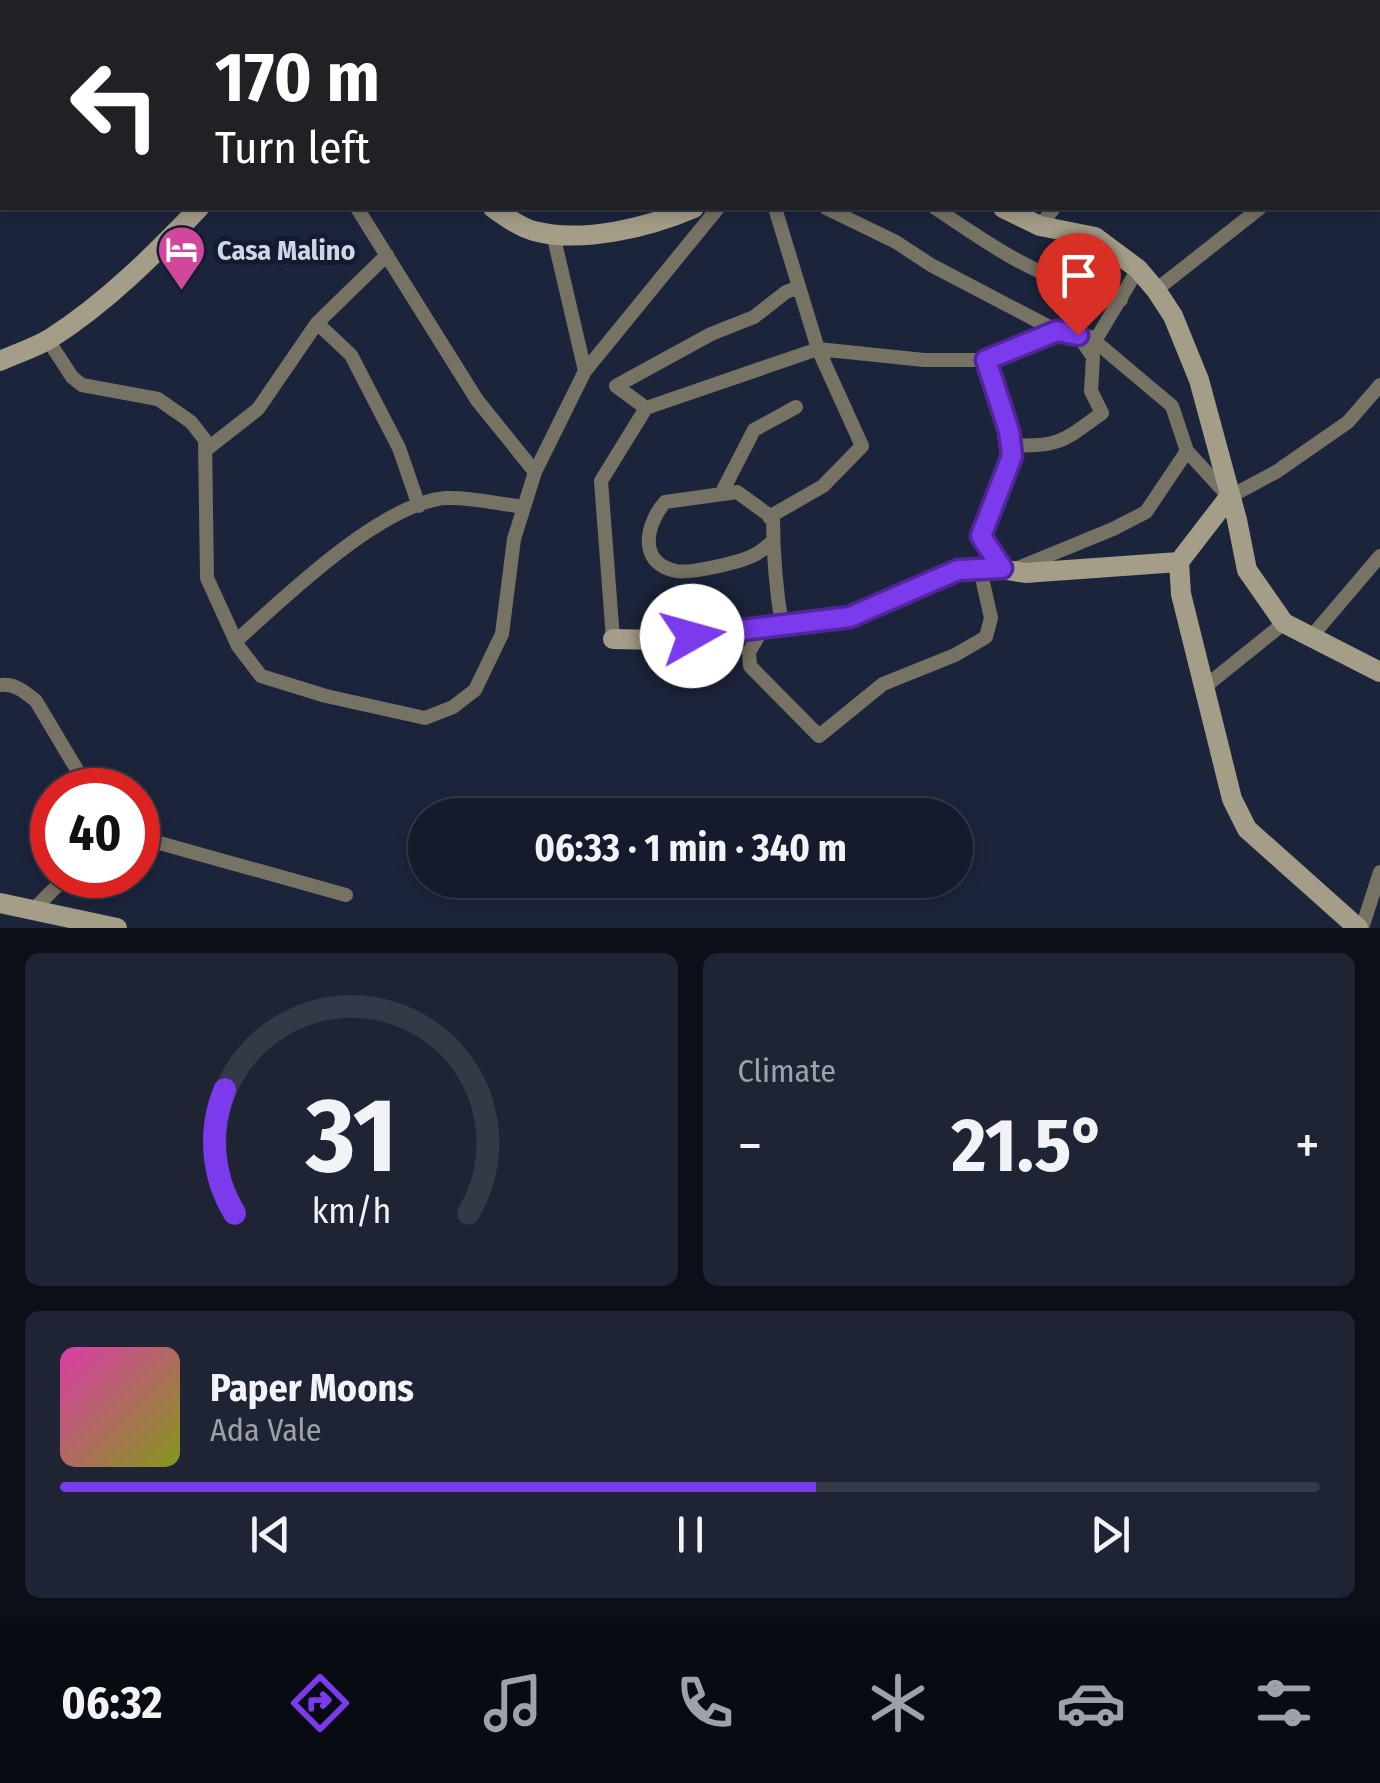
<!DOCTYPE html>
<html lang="en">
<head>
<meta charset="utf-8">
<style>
	:root { --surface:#151b2c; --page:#1e2434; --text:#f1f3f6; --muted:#9da1a9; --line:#343948; --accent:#7c3aed }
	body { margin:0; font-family:"Fira Sans Condensed",sans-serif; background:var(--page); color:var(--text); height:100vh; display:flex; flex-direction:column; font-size:38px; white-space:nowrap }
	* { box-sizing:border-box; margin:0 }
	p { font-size:32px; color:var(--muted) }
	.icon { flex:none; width:55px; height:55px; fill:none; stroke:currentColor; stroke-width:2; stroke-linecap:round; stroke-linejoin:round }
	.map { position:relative; height:928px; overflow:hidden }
	.sheet { display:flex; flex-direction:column; gap:25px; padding:25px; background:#0c0f18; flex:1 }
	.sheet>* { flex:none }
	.banner { position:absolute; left:0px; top:0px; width:1380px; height:210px; box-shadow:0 5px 15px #0003,0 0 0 2px var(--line); background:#202124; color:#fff; overflow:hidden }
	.speed { position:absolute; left:30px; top:768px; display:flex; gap:20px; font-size:50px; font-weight:700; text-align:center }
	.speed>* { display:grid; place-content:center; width:130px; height:130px; border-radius:50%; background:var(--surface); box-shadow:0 5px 15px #0003,0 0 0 2px var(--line); line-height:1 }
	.speed .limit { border:15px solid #d22; background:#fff; color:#111 }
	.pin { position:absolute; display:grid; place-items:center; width:85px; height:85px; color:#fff; margin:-102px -42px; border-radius:50% 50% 50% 0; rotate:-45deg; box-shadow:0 0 10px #0007 }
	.pin .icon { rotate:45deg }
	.me { position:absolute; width:110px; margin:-55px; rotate:83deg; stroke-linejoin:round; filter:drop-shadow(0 0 8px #0008) }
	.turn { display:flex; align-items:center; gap:35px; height:210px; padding:0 50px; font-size:45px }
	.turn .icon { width:130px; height:130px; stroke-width:2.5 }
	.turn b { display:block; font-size:70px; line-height:85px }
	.big { font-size:75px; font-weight:700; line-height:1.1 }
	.sheet .card { flex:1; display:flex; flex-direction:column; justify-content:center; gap:15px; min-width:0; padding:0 35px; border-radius:15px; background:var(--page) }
	.sheet .dial { align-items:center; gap:0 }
	.dial svg { height:260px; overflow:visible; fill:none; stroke:var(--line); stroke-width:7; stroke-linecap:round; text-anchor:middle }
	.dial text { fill:var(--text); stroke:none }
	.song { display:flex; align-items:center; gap:30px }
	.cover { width:120px; height:120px; border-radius:15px; background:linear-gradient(135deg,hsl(320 70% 55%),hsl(70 70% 35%)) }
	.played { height:10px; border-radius:5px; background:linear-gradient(90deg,var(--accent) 60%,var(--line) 60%) }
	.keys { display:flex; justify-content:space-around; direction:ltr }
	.heat { display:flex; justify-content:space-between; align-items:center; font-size:55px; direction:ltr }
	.sheet .tiles { flex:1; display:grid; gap:25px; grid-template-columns:1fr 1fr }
	.card:last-child { grid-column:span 2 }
	.trip { position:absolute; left:408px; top:798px; width:565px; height:100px; border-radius:50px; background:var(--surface); box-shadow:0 5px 15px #0003,0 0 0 2px var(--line); font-weight:700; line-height:100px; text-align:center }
	.menu { display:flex; height:160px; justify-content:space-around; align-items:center; background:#080b12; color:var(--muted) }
	.menu .icon { width:70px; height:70px }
	.menu .current { color:var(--accent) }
	.menu b { font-size:45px; color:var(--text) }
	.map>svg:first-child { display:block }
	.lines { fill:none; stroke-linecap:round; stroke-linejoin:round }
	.street { stroke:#767264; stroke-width:14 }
	.secondary { stroke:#a49d88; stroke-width:20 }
	.route-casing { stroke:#51269a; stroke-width:25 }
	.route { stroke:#7c3aed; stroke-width:18 }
	.labels { text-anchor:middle; stroke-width:10; stroke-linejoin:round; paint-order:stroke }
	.poi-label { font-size:28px; font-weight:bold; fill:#d0d6e6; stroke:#131a31; text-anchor:start }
</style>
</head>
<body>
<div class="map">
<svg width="1380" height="928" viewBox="0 0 1380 928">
	<rect width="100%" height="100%" fill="#1c243b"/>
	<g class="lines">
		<path class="street" d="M559,0L560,2
			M662,0L663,2
			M1020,0L1024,2
			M302,2V0
			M948,2L950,0
			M1134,2L1136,0
			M1247,2L1250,0
			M1378,115L1380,113
			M0,178L2,179
			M357,208L477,400L535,472
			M826,208L896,242L931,265L1057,331L1090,337L1172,406L1187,451L1229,497L1276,472L1348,422L1380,385
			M935,208C970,231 1006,257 1045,274C1070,284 1096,288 1121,300
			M1040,226L1054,208
			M553,234L585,371
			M1156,290L1260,208
			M317,323L351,355L399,448L419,506
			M48,340L72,377L82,385L158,399L191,422L205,440L207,578L238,646L261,676L326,696L425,718L453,707L475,690L502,634L514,539L535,472L585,371L718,208
			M1095,341L1138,269
			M986,360L1009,431L1012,457L981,536L1002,569
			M616,386L711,334L754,317L786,292L799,287
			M616,386L646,408
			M1011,445C1058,448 1065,440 1102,413L1091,391L1093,357L1078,335
			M207,449L258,409L317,323L387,255
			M721,494L754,430L796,407
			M769,517L823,486L862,446L818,349L775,208
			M773,541C767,546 761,552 754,555C742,562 689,574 676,571C637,563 646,524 665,502L737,492L773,518C773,555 776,589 782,626
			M1013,570L1113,529L1146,512L1187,451
			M763,628L749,652L750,666L819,736L883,684L955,655L986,637L991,618L980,569
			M1311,637L1380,556
			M613,639L601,481L646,408L818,349L924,360H986L1057,331
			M236,641C284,598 381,503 446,498C471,497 499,504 524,507
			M0,685C15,683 25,692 36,701L89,790
			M1202,689L1284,623
			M138,837L346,895
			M34,909L68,875
			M1362,928L1380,872"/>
		<path class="secondary" d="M1359,0L1362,2
			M1378,13L1380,14
			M493,208C505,216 519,227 534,231C583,244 649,227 694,208
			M1003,208L1040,226L1095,237L1138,269L1156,290L1173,316L1199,380L1237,520L1247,570L1284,623L1380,672
			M0,361C17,353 35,348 51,338C106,303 154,255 199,208
			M1229,497L1179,562L1181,594L1232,799L1247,829L1358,928
			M613,639L657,640L850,617L959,570L996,568L1025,573L1179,562
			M0,903L117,928"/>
	</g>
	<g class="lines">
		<defs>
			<path id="route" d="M692,636L850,617L958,570L1002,568L981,536L1012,456L1009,431L986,360L1057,331L1078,335"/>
		</defs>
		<use href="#route" class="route-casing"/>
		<use href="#route" class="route"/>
	</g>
	<defs>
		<symbol id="hotel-pin" viewBox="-11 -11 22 30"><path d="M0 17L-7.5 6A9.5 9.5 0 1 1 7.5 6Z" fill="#d1479c" stroke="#131a31"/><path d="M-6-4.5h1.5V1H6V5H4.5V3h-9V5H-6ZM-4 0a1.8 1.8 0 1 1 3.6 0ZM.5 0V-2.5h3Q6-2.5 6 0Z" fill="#fff"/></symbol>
	</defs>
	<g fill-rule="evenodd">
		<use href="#hotel-pin" x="154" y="222" width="55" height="75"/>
	</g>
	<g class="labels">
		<g class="poi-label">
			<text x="217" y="260">Casa Malino</text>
		</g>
	</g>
</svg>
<div class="speed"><div class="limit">40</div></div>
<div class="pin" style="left:1078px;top:335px;background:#d93025"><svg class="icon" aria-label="arrive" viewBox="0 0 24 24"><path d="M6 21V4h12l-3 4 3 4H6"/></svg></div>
<svg class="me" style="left:692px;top:636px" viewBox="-20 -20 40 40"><circle r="19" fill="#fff"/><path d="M0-13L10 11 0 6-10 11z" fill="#7c3aed"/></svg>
<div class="trip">06:33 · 1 min · 340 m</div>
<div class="banner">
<div class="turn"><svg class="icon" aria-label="left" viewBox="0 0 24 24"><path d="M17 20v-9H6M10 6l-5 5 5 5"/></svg><div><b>170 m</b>Turn left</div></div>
</div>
</div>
<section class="sheet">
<div class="tiles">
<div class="card dial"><svg viewBox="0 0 100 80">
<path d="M14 69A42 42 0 1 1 86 69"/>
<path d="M14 69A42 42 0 0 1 11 31" stroke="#7c3aed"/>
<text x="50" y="56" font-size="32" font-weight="700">31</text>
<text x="50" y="72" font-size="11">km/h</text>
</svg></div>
<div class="card"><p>Climate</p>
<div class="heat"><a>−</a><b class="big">21.5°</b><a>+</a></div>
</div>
<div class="card">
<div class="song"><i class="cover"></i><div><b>Paper Moons</b><p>Ada Vale</p></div></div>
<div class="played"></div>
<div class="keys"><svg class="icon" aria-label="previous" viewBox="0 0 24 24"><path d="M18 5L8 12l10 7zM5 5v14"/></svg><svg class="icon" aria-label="pause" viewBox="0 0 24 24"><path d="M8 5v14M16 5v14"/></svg><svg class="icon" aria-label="next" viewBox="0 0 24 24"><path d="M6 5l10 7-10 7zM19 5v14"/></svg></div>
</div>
</div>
</section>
<nav class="menu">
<b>06:32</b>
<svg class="icon current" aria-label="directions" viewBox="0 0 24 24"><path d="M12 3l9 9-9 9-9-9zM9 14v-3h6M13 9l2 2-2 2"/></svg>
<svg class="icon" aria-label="music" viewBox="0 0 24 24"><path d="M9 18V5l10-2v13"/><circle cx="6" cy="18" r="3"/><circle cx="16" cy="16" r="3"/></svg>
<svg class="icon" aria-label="phone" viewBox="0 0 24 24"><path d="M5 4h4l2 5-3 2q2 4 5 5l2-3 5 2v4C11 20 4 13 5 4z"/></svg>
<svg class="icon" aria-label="climate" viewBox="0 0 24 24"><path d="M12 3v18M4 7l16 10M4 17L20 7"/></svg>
<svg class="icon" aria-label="car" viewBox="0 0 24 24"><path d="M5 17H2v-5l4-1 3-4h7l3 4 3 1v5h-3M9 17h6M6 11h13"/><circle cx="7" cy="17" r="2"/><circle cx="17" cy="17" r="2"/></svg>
<svg class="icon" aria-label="filters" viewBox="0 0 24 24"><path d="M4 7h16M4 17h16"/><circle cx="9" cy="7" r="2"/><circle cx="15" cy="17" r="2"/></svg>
</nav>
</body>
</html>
